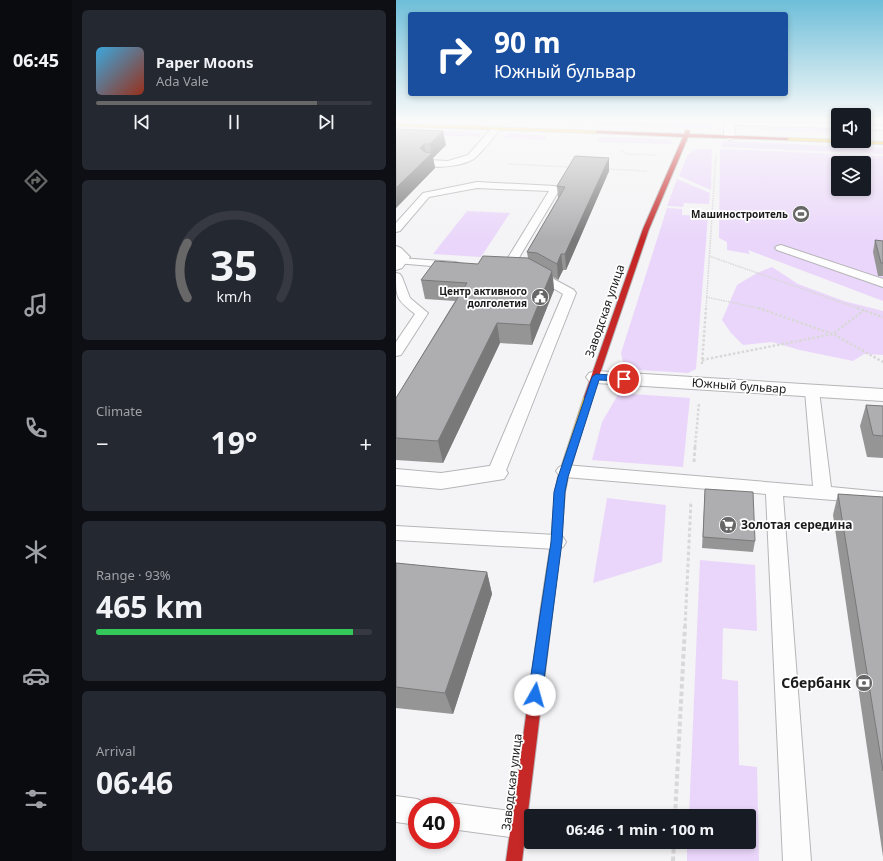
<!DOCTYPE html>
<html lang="en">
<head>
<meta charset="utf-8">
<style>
	:root { --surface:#171b24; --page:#242831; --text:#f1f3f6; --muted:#9ea1a6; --line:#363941; --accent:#686768 }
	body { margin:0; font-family:"Noto Sans",sans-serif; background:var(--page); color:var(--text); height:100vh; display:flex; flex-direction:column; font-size:15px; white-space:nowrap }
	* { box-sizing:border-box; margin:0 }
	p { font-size:13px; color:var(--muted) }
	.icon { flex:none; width:22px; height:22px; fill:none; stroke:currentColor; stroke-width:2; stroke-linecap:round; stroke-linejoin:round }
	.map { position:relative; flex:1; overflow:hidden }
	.sheet { display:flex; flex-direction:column; gap:10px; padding:10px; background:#0d0f14; width:324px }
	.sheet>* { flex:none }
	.top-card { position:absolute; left:12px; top:12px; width:380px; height:84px; border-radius:4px; box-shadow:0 2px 6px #0003; background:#1a4fa0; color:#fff; overflow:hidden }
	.tools { position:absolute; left:435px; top:108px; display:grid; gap:8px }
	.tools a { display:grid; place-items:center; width:40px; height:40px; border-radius:4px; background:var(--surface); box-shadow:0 2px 6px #0003; font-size:20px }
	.speed { position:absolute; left:12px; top:797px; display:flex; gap:8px; font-size:20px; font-weight:700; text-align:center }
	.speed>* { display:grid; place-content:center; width:52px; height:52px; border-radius:50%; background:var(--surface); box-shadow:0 2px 6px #0003; line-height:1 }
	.speed .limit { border:6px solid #d22; background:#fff; color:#111 }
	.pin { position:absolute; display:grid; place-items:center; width:34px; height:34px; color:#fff; margin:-17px; border:2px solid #fff; border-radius:50%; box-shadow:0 1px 4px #0007 }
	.me { position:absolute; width:44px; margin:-22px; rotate:7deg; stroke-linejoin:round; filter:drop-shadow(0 0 3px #0008) }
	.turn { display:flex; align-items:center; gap:14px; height:84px; padding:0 20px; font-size:18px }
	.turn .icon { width:52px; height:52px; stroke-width:2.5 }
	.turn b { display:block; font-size:28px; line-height:34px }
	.big { font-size:30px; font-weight:700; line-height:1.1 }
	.sheet .widget { flex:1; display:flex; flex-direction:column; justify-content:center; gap:6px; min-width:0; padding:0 14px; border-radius:6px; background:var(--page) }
	.sheet .dial { align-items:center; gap:0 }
	.dial svg { height:104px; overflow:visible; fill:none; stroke:var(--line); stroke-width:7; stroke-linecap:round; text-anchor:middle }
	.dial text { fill:var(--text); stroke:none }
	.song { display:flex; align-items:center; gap:12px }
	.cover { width:48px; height:48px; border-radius:6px; background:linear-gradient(135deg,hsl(200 70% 55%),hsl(10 70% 35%)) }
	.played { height:4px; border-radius:2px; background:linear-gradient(90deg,var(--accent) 80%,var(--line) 80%) }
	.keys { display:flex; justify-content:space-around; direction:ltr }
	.heat { display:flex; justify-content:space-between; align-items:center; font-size:22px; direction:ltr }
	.charge { height:6px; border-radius:3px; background:linear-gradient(90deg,#34c759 93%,var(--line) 0) }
	.trip { position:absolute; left:128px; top:809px; width:232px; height:40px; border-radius:4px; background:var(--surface); box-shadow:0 2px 6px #0003; font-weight:700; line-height:40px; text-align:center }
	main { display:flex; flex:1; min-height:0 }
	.tab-bar { display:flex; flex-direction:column; width:72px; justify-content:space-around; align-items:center; background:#090b0e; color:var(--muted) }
	.tab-bar .icon { width:28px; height:28px }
	.tab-bar .current { color:var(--accent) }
	.tab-bar b { font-size:18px; color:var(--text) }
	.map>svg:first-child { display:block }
	.green { fill:#ead6fa; fill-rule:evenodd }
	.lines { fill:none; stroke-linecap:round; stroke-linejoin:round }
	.lane-casing { stroke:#b6b5b7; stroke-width:2 }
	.street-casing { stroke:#b6b5b7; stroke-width:2 }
	.slow-casing { stroke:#b6b5b7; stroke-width:2 }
	.jam-casing { stroke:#b6b5b7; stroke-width:2 }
	.path-far3 { stroke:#d9d8d9; stroke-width:1.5; stroke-dasharray:1.5 1; stroke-linecap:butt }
	.path-far2 { stroke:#d9d8d9; stroke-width:2.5; stroke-dasharray:2.5 2; stroke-linecap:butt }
	.path-far1 { stroke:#d9d8d9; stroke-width:3; stroke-dasharray:3.5 2.5; stroke-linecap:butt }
	.path { stroke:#d9d8d9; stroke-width:4; stroke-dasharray:4.5 3; stroke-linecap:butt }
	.lane { fill:#fdfdfe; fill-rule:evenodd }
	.street { fill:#fdfdfe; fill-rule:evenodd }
	.slow { fill:#ffc107; fill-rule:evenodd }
	.jam { fill:#c62828; fill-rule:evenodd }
	.wall { fill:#969596 }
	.shaded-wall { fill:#7a797a }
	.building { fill:#aeadaf; stroke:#7a797a }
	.route { fill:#1a73e8; stroke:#114b97 }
	.labels { text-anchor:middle; stroke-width:3.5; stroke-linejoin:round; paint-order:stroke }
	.far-poi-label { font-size:10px; font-weight:bold; fill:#1c1b1c; stroke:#fff; text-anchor:end }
	.street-label { font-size:12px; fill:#1c1b1c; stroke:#fff }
	.poi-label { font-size:12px; font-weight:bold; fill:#1c1b1c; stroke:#fff; text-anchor:start }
	.near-poi-label { font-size:14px; font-weight:bold; fill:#1c1b1c; stroke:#fff; text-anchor:end }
</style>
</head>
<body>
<main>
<nav class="tab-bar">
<b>06:45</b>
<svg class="icon current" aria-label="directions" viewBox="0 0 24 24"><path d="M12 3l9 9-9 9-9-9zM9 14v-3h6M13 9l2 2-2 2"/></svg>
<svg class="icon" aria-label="music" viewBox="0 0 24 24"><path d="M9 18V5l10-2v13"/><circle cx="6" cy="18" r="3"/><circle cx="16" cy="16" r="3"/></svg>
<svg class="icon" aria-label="phone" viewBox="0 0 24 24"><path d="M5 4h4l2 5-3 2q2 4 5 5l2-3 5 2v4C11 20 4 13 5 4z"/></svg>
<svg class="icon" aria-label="climate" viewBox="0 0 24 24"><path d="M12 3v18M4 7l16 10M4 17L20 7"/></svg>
<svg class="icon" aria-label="car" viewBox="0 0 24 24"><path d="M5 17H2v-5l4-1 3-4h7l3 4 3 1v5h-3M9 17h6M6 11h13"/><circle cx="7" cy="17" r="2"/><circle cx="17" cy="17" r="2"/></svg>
<svg class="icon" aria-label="filters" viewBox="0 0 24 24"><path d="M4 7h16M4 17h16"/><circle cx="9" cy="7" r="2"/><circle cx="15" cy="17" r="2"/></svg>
</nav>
<section class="sheet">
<div class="widget">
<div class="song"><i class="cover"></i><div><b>Paper Moons</b><p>Ada Vale</p></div></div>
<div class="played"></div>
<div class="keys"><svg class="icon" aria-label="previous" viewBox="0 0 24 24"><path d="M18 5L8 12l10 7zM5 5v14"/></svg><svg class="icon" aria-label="pause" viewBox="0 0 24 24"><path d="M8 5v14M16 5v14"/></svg><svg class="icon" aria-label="next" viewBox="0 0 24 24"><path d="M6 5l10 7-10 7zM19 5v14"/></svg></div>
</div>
<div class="widget dial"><svg viewBox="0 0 100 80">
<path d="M14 69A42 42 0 1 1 86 69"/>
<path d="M14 69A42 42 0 0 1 14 27" stroke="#686768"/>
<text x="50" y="56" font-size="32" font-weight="700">35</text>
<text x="50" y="72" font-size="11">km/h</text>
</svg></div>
<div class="widget"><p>Climate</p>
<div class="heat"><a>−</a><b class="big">19°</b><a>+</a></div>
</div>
<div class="widget"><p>Range · 93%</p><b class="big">465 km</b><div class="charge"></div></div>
<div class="widget"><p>Arrival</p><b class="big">06:46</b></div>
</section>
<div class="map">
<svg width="487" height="861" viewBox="0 0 487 861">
	<rect width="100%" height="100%" fill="#f4f3f5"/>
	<path class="green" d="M136,120L316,125V129L134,122Z
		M347,125L442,128V133L365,130L353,128Z
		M0,129L75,132L81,133L85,136L84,137L0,134Z
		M114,133L151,136L149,140L105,138Z
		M203,137L271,139L276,141V144L202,142Z
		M326,141L487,148V154L325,147Z
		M299,149H316L315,190L283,176L292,154Z
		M324,149L487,156V301L352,250L354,254L331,250V242L323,238ZM442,163H468V189H442Z
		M281,179L314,193L313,204L288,203L287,207L271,206Z
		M271,208L286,209V215L312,216L300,369L292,373L243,370L227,362L225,353Z
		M71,211L114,213L85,257L37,254Z
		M376,267L402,284L448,301L487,311V355L468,354L457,361L404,350L376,342L347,345L335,333L326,320L341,285L361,273Z
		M223,393L294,398L287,467L196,460L206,422Z
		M211,498L270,505L266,562L197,583Z
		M304,560L359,565L361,631L327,628L326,679L342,681L343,765L361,767L363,861H291V842H353V816H293Z"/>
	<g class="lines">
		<defs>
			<path id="lane" d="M330,121L442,124V128L333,125L329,123Z
				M468,125L487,126V130L468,129Z
				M97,127H103L104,129C97,138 88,150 79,158C71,165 36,171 28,163L32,160L52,161L72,155Z
				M81,182L159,186L164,189L115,271H107L105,269L153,191L81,188L33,197L4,231L0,232V223L27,193Z
				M385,245L487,279V287L381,250L379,248L381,246Z
				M4,258L59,262L63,263L65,265L63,267L59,268L0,263V259Z
				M139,269L178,290L180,293L109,473L106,477L100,479L94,477L91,473L167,294L135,275L133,273L135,271Z
				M0,273L4,274L6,277L14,298L32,313L5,355L0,356V342L19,314C0,299 0,298 0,273Z
				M416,387L421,388L423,391L435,487L487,492V504L387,496L415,861H387L370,494L169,477L163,475L160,471L163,467L169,465L417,486L409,391L411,388Z
				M0,526L160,535L167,537L170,542L167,547L160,549L0,540Z
				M0,796L21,799L30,803L32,806H21V825L0,822Z
				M55,803L122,812L131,816L135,826L131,834L122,838L55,829V806H47Z"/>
			<path id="street" d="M330,120H340C336,126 341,134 337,139L333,140L328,137V123Z
				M0,246L5,248L14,257L6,268L0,270Z
				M200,371L487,389V401L200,383L193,381L190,377L193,373Z
				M100,465L108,467L112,473L108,479L45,489L0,485V469L45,473Z"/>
			<path id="slow" d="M0,124L201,131L203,132L201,133L0,126Z
				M391,138L442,140V141L487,142V144L389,140Z
				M192,394L196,397L172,477L169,492L165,542L157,607L155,610L151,612L147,610L145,607L155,542L159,492L162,477L188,397Z"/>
			<path id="jam" d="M290,130L294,131L293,134L391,138L393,139L391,140L292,137L253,229L196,397L192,400L189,399L188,397L247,229L287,137L201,133L199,132L201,131L288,134Z
				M151,602L155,604L157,607L126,861H110L145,607L147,604Z"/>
		</defs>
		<use href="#lane" class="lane-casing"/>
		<use href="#street" class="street-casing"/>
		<use href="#slow" class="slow-casing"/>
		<use href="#jam" class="jam-casing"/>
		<path class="path-far3" d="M226,151L231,154L260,155
			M112,164L175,167
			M210,169L251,171
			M313,256L464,309
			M310,297L367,309
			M310,309L320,154"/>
		<path class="path-far2" d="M362,308L437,334L468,310
			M461,308L487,317
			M306,360L437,334L487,362
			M306,364L310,308
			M299,447L303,403"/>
		<path class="path-far1" d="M298,462L299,446
			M289,627L295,501"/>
		<path class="path" d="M279,816L289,626
			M277,861L278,842"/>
		<use href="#lane" class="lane"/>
		<use href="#street" class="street"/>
		<use href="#slow" class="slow"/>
		<use href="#jam" class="jam"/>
	</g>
	<path class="wall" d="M0,129L50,145L37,158L39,168L0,208Z
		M213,158V171L170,270H167L162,280L157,277L158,290L136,345L104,343L47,463L0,460V398L59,301L29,299L25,280L82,264L132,258L131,252L162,198L161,186Z
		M479,240L487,241V276H482L477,252Z
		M470,405L487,406V458L471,457L464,426Z
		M309,489L359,541L357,552L306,548Z
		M442,494L487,497V857L437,515Z
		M0,563L91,572L96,594L57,714L0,708Z"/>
	<path class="shaded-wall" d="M47,131L50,145L37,158L39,168L0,208V188L24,148L28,144L31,159L35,154L34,144Z
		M213,158V171L170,270L169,254Z
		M165,254L167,270L162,280L161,264Z
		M156,271L158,290L136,345L134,325Z
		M101,323L104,343L47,463L42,441Z
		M91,572L96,594L57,714L49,693Z"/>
	<path class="building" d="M0,129L47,131L34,144H28L24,148L29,152L36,153L0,188Z
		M179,156L213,158L169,254H165L161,264L141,253L131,252L169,187L161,186Z
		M479,240L487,241V263H485Z
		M87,256L132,258L156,271L134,325L101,323L42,441L0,438V398L71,283L25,280L39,261L82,264Z
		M470,405L487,406V436L477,435Z
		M309,489L357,492L359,541L307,537Z
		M442,494L487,497V771Z
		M0,563L91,572L49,693L0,687Z"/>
	<linearGradient id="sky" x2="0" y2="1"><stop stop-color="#6ebed9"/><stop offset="0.5" stop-color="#fafafa"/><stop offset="1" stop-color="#fafafa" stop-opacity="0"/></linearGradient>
	<rect width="487" height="240" fill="url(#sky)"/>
	<path class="route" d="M200,374L228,376L232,379L228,381L203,380L172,477L169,492L166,542L146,695L144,700L139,701L134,700L132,695L155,542L158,492L162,477L196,377Z"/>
	<defs>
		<symbol id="stadium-disc" viewBox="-11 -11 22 22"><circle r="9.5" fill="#686768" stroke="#fff"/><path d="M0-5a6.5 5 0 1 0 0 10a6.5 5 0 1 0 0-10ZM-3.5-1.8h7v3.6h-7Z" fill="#fff"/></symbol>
		<symbol id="civic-disc" viewBox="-11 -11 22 22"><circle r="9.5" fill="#686768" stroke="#fff"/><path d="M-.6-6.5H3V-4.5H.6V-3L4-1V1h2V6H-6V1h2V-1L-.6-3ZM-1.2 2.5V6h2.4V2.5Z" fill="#fff"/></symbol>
		<symbol id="supermarket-disc" viewBox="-11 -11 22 22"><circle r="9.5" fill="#686768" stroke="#fff"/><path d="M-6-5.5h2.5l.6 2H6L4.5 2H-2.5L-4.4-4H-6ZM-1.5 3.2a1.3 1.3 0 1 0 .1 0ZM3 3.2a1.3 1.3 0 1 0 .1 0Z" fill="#fff"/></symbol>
		<symbol id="bank-disc" viewBox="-11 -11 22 22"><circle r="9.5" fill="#686768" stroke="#fff"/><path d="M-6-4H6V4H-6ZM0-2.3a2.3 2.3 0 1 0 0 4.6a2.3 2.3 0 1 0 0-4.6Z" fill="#fff"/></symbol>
	</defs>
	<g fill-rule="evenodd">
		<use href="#stadium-disc" x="395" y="204" width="20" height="20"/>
		<use href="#civic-disc" x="134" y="287" width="20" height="20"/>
		<use href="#supermarket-disc" x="322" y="515" width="20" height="20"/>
		<use href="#bank-disc" x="458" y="673" width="20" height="20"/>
	</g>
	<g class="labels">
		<g class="far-poi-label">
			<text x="392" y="218">Машиностроитель</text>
			<text x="131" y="295">Центр активного<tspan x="131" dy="12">долголетия</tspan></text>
		</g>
		<g class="street-label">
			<text transform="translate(209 311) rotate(-71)" y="4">Заводская улица</text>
			<text transform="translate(343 386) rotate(4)" y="4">Южный бульвар</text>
			<text transform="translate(116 782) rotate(-83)" y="4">Заводская улица</text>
		</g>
		<g class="poi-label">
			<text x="345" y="529">Золотая середина</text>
		</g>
		<g class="near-poi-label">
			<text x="455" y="688">Сбербанк</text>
		</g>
	</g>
</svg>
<div class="tools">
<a><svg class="icon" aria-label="sound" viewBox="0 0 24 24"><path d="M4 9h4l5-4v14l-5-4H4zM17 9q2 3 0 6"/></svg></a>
<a><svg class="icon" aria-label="layers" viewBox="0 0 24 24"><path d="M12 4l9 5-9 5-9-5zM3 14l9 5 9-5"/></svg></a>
</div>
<div class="speed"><div class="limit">40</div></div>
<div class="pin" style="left:228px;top:379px;background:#d93025"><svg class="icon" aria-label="arrive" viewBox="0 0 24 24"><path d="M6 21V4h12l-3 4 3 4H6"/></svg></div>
<svg class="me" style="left:139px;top:695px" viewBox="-20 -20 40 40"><circle r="19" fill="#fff"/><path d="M0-13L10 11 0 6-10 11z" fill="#1a73e8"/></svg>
<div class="trip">06:46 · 1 min · 100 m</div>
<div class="top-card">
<div class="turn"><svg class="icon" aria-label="right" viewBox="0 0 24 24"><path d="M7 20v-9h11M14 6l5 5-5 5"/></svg><div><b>90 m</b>Южный бульвар</div></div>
</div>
</div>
</main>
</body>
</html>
